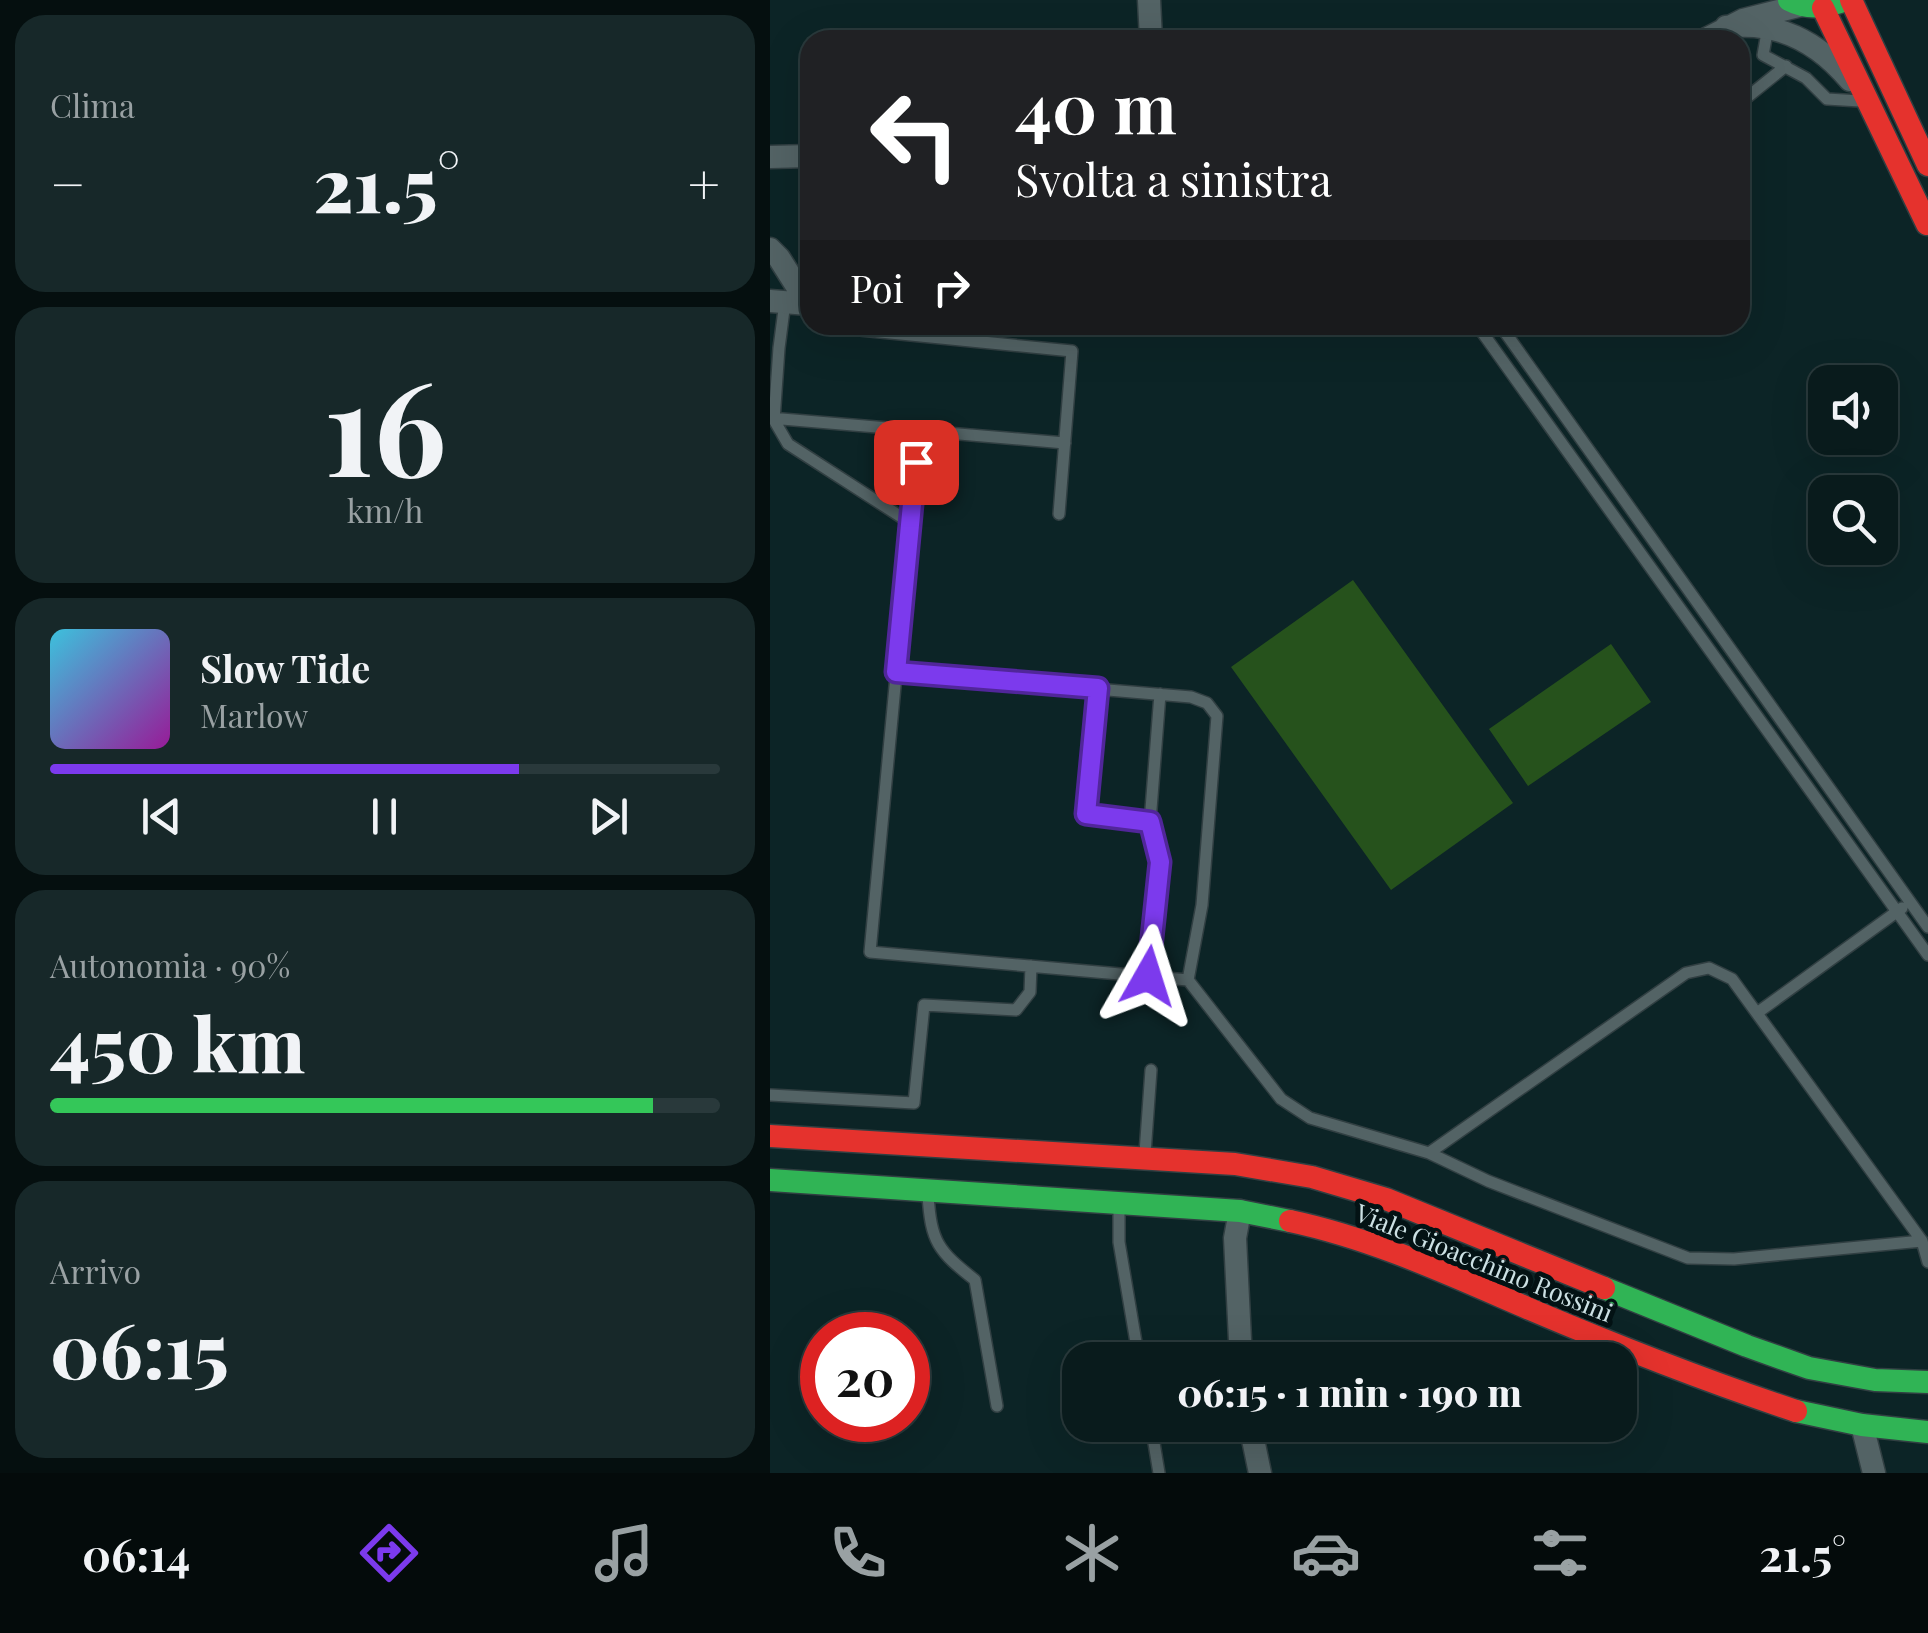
<!DOCTYPE html>
<html lang="it">
<head>
<meta charset="utf-8">
<style>
	:root { --surface:#091b1c; --page:#172829; --text:#f1f3f6; --muted:#99a1a3; --line:#29393b; --accent:#7c3aed }
	body { margin:0; font-family:"Playfair Display",serif; background:var(--page); color:var(--text); height:100vh; display:flex; flex-direction:column; font-size:38px; white-space:nowrap }
	* { box-sizing:border-box; margin:0 }
	p { font-size:32px; color:var(--muted) }
	.icon { flex:none; width:55px; height:55px; fill:none; stroke:currentColor; stroke-width:2; stroke-linecap:round; stroke-linejoin:round }
	.map { position:relative; flex:1; overflow:hidden }
	.panel { display:flex; flex-direction:column; gap:15px; padding:15px; background:#050f0f; width:770px }
	.panel>* { flex:none }
	.hud { position:absolute; left:30px; top:30px; width:950px; height:305px; border-radius:30px; box-shadow:0 10px 40px #0002,0 0 0 2px var(--line); background:#202124; color:#fff; overflow:hidden }
	.tools { position:absolute; left:1038px; top:365px; display:grid; gap:20px }
	.tools a { display:grid; place-items:center; width:90px; height:90px; border-radius:20px; background:var(--surface); box-shadow:0 10px 40px #0002,0 0 0 2px var(--line); font-size:50px }
	.speed { position:absolute; left:30px; top:1312px; display:flex; gap:20px; font-size:50px; font-weight:700; text-align:center }
	.speed>* { display:grid; place-content:center; width:130px; height:130px; border-radius:50%; background:var(--surface); box-shadow:0 10px 40px #0002,0 0 0 2px var(--line); line-height:1 }
	.speed .limit { border:15px solid #d22; background:#fff; color:#111 }
	.pin { position:absolute; display:grid; place-items:center; width:85px; height:85px; color:#fff; margin:-42px; border-radius:20px; box-shadow:0 5px 15px #0006 }
	.me { position:absolute; width:110px; margin:-55px; rotate:6deg; stroke-linejoin:round; filter:drop-shadow(0 0 8px #0008) }
	.turn { display:flex; align-items:center; gap:35px; height:210px; padding:0 50px; font-size:45px }
	.turn .icon { width:130px; height:130px; stroke-width:2.5 }
	.turn b { display:block; font-size:70px; line-height:85px }
	.then { display:flex; align-items:center; height:95px; padding:0 50px; background:#0003; gap:20px; font-size:38px }
	.big { font-size:75px; font-weight:800; line-height:1.1 }
	.panel .widget { flex:1; display:flex; flex-direction:column; justify-content:center; gap:15px; min-width:0; padding:0 35px; border-radius:30px; background:var(--page) }
	.panel .dial { align-items:center; gap:0 }
	.dial b { font-size:130px; line-height:1 }
	.song { display:flex; align-items:center; gap:30px }
	.cover { width:120px; height:120px; border-radius:15px; background:linear-gradient(135deg,hsl(190 70% 55%),hsl(300 70% 35%)) }
	.played { height:10px; border-radius:5px; background:linear-gradient(90deg,var(--accent) 70%,var(--line) 70%) }
	.keys { display:flex; justify-content:space-around; direction:ltr }
	.heat { display:flex; justify-content:space-between; align-items:center; font-size:55px; direction:ltr }
	.charge { height:15px; border-radius:8px; background:linear-gradient(90deg,#34c759 90%,var(--line) 0) }
	.trip { position:absolute; left:292px; top:1342px; width:575px; height:100px; border-radius:30px; background:var(--surface); box-shadow:0 10px 40px #0002,0 0 0 2px var(--line); font-weight:800; line-height:100px; text-align:center }
	.tab-bar { display:flex; height:160px; justify-content:space-around; align-items:center; background:#040b0b; color:var(--muted) }
	.tab-bar .icon { width:70px; height:70px }
	.tab-bar .current { color:var(--accent) }
	.tab-bar b { font-size:45px; color:var(--text) }
	main { display:flex; flex:1; min-height:0 }
	.map>svg:first-child { display:block }
	.green { fill:#26521c }
	.lines { fill:none; stroke-linecap:round; stroke-linejoin:round }
	.lane-casing { stroke:#313f42; stroke-width:14 }
	.street-casing { stroke:#313f42; stroke-width:25 }
	.fast-casing { stroke:#313f42; stroke-width:25 }
	.jam-casing { stroke:#313f42; stroke-width:25 }
	.lane { stroke:#536365; stroke-width:11 }
	.street { stroke:#536365; stroke-width:22 }
	.fast { stroke:#30b455; stroke-width:22 }
	.jam { stroke:#e5322d; stroke-width:22 }
	.route-casing { stroke:#51269a; stroke-width:25 }
	.route { stroke:#7c3aed; stroke-width:18 }
	.labels { text-anchor:middle; stroke-width:10; stroke-linejoin:round; paint-order:stroke }
	.street-label { font-size:25px; fill:#cce1e4; stroke:#031214 }
</style>
</head>
<body>
<main>
<section class="panel">
<div class="widget"><p>Clima</p>
<div class="heat"><a>−</a><b class="big">21.5°</b><a>+</a></div>
</div>
<div class="widget dial"><b>16</b><p>km/h</p></div>
<div class="widget">
<div class="song"><i class="cover"></i><div><b>Slow Tide</b><p>Marlow</p></div></div>
<div class="played"></div>
<div class="keys"><svg class="icon" aria-label="previous" viewBox="0 0 24 24"><path d="M18 5L8 12l10 7zM5 5v14"/></svg><svg class="icon" aria-label="pause" viewBox="0 0 24 24"><path d="M8 5v14M16 5v14"/></svg><svg class="icon" aria-label="next" viewBox="0 0 24 24"><path d="M6 5l10 7-10 7zM19 5v14"/></svg></div>
</div>
<div class="widget"><p>Autonomia · 90%</p><b class="big">450 km</b><div class="charge"></div></div>
<div class="widget"><p>Arrivo</p><b class="big">06:15</b></div>
</section>
<div class="map">
<svg width="1158" height="1473" viewBox="0 0 1158 1473">
	<rect width="100%" height="100%" fill="#0c2426"/>
	<path class="green" d="M583,580L743,803L621,890L461,667Z
		M841,644L881,702L758,786L719,729Z"/>
	<g class="lines">
		<defs>
			<path id="lane" d="M998,27L993,55L1036,78L1057,99L1090,101
				M970,103L1016,66
				M15,302L9,348L4,420L18,444L139,522
				M66,325L70,328L302,351L289,514
				M707,325L1158,955
				M730,325L1158,927
				M0,418L295,443
				M149,431L100,952L418,980L511,1099L540,1118L659,1153L718,1181L918,1258L964,1259L1152,1241L1158,1262
				M126,672L421,697L437,703L447,716L432,905L418,980
				M328,689L317,814L380,822
				M377,977L389,862L380,822L390,694
				M987,1013L1132,908
				M0,1095L144,1103L154,1005L246,1010L260,992L261,966
				M375,1153L381,1070
				M659,1153L916,973L939,968L962,979L1152,1241
				M158,1195C161,1242 168,1251 205,1280L227,1406
				M349,1207V1242L369,1360
				M381,1425L389,1473"/>
			<path id="street" d="M379,0L381,40
				M956,27C1006,20 1048,42 1080,80
				M934,40L973,20L1028,6
				M0,157L40,156
				M0,249L9,258L38,304L0,301
				M470,1211L465,1238L471,1360
				M480,1425L490,1473
				M1092,1425L1104,1473"/>
			<path id="fast" d="M1019,0C1036,9 1052,8 1070,2
				M0,1180L470,1211L520,1221
				M834,1288L977,1346L1039,1368L1105,1380L1158,1382
				M1026,1411L1092,1425L1158,1432"/>
			<path id="jam" d="M1081,0L1158,165
				M1053,8L1157,224
				M0,1136L465,1164L542,1177L616,1199L834,1288
				M520,1221C605,1239 683,1276 762,1310C849,1347 936,1381 1026,1411"/>
		</defs>
		<use href="#lane" class="lane-casing"/>
		<use href="#street" class="street-casing"/>
		<use href="#fast" class="fast-casing"/>
		<use href="#jam" class="jam-casing"/>
		<use href="#lane" class="lane"/>
		<use href="#street" class="street"/>
		<use href="#fast" class="fast"/>
		<use href="#jam" class="jam"/>
	</g>
	<g class="lines">
		<defs>
			<path id="route" d="M146,462L126,672L328,688L316,814L380,822L390,862L378,976"/>
		</defs>
		<use href="#route" class="route-casing"/>
		<use href="#route" class="route"/>
	</g>
	<g class="labels">
		<g class="street-label">
			<text transform="translate(714 1263) rotate(22)" y="9">Viale Gioacchino Rossini</text>
		</g>
	</g>
</svg>
<div class="tools">
<a><svg class="icon" aria-label="sound" viewBox="0 0 24 24"><path d="M4 9h4l5-4v14l-5-4H4zM17 9q2 3 0 6"/></svg></a>
<a><svg class="icon" aria-label="search" viewBox="0 0 24 24"><circle cx="10" cy="10" r="6"/><path d="M15 15l6 6"/></svg></a>
</div>
<div class="speed"><div class="limit">20</div></div>
<div class="pin" style="left:146px;top:462px;background:#d93025"><svg class="icon" aria-label="arrive" viewBox="0 0 24 24"><path d="M6 21V4h12l-3 4 3 4H6"/></svg></div>
<svg class="me" style="left:378px;top:976px" viewBox="-20 -20 40 40"><path d="M0-17L14 15 0 8-14 15z" fill="#7c3aed" stroke="#fff" stroke-width="4"/></svg>
<div class="trip">06:15 · 1 min · 190 m</div>
<div class="hud">
<div class="turn"><svg class="icon" aria-label="left" viewBox="0 0 24 24"><path d="M17 20v-9H6M10 6l-5 5 5 5"/></svg><div><b>40 m</b>Svolta a sinistra</div></div>
<div class="then">Poi<svg class="icon" aria-label="right" viewBox="0 0 24 24"><path d="M7 20v-9h11M14 6l5 5-5 5"/></svg></div>
</div>
</div>
</main>
<nav class="tab-bar">
<b>06:14</b>
<svg class="icon current" aria-label="directions" viewBox="0 0 24 24"><path d="M12 3l9 9-9 9-9-9zM9 14v-3h6M13 9l2 2-2 2"/></svg>
<svg class="icon" aria-label="music" viewBox="0 0 24 24"><path d="M9 18V5l10-2v13"/><circle cx="6" cy="18" r="3"/><circle cx="16" cy="16" r="3"/></svg>
<svg class="icon" aria-label="phone" viewBox="0 0 24 24"><path d="M5 4h4l2 5-3 2q2 4 5 5l2-3 5 2v4C11 20 4 13 5 4z"/></svg>
<svg class="icon" aria-label="climate" viewBox="0 0 24 24"><path d="M12 3v18M4 7l16 10M4 17L20 7"/></svg>
<svg class="icon" aria-label="car" viewBox="0 0 24 24"><path d="M5 17H2v-5l4-1 3-4h7l3 4 3 1v5h-3M9 17h6M6 11h13"/><circle cx="7" cy="17" r="2"/><circle cx="17" cy="17" r="2"/></svg>
<svg class="icon" aria-label="filters" viewBox="0 0 24 24"><path d="M4 7h16M4 17h16"/><circle cx="9" cy="7" r="2"/><circle cx="15" cy="17" r="2"/></svg>
<b>21.5°</b>
</nav>
</body>
</html>
